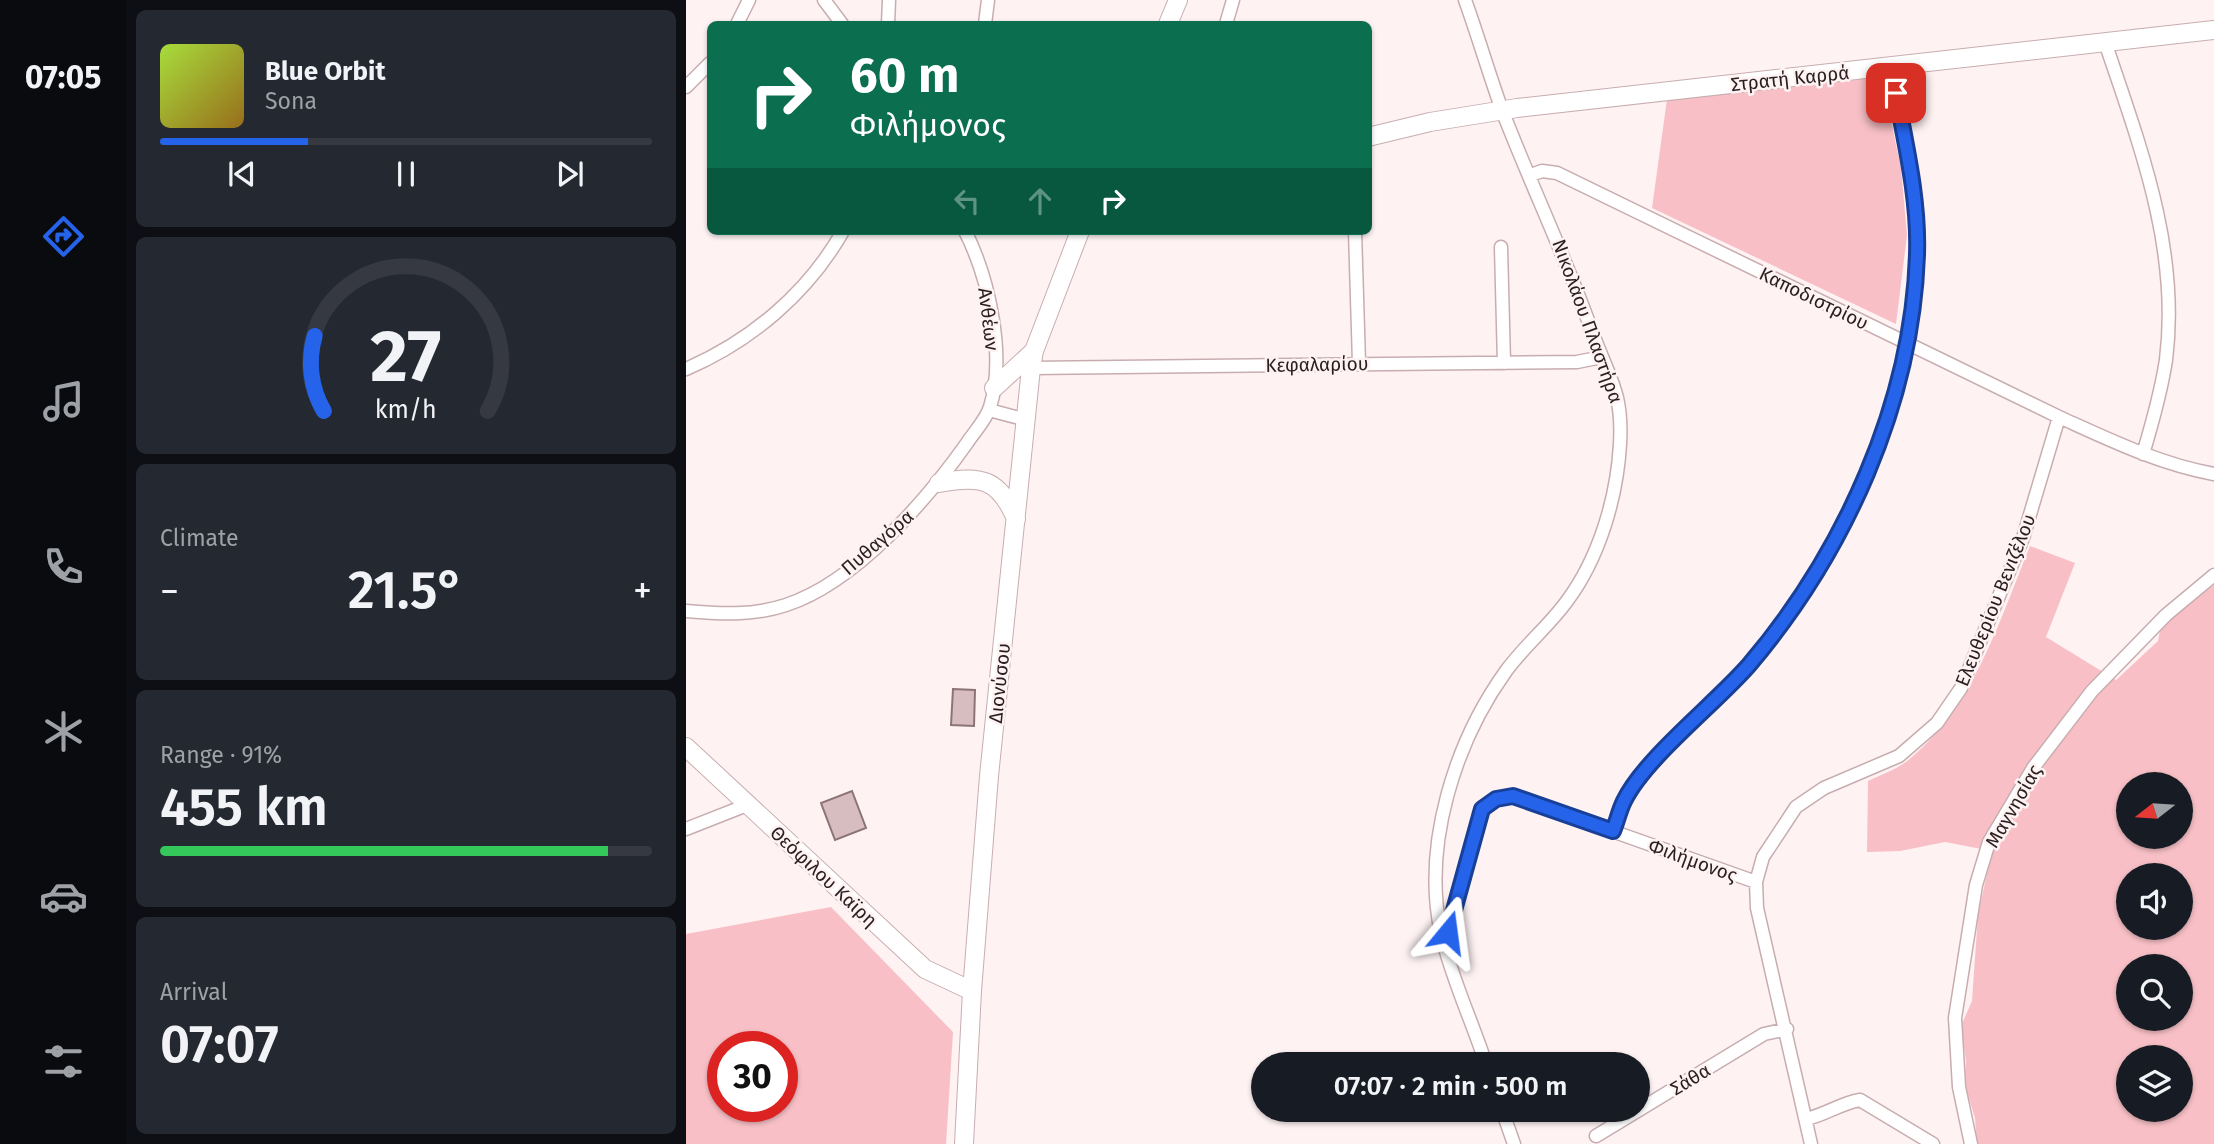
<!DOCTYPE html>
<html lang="en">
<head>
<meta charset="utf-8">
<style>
	:root { --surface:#171b24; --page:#242831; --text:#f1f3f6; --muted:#9ea1a6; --line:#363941; --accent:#2563eb }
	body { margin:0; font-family:"Fira Sans",sans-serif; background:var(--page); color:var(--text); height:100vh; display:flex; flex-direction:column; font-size:26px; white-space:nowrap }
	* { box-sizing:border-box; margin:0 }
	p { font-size:23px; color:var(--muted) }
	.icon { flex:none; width:38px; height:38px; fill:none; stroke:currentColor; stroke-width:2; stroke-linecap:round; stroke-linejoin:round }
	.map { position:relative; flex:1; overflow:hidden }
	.side { display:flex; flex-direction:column; gap:10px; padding:10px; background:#0d0f14; width:560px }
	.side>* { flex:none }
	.top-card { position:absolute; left:21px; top:21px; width:665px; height:214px; border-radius:10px; box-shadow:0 2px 5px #0004; background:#0b6e4f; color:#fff; overflow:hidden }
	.needle { width:46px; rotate:253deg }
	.fabs { position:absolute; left:1430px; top:772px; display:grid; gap:14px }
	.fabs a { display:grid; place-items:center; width:77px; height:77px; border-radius:50%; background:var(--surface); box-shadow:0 2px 5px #0004; font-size:35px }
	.speed { position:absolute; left:21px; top:1031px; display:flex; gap:14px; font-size:35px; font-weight:700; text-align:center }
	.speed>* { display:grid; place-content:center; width:91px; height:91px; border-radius:50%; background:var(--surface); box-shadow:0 2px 5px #0004; line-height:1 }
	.speed .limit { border:10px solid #d22; background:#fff; color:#111 }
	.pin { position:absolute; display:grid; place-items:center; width:60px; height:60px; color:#fff; margin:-30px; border-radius:14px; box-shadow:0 4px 10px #0006 }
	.me { position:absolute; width:77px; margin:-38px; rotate:16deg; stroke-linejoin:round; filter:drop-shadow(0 0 5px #0008) }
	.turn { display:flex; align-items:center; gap:24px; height:147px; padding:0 28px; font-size:32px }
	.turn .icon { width:91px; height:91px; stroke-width:2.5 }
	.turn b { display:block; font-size:49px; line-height:60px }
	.lanes { display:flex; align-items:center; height:66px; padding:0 28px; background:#0003; justify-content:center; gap:35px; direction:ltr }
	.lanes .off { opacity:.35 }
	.big { font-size:52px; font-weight:600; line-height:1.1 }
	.side .widget { flex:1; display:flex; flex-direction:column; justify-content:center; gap:10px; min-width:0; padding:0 24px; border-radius:10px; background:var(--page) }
	.side .dial { align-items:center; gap:0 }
	.dial svg { height:182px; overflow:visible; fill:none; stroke:var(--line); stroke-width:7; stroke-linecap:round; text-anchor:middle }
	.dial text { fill:var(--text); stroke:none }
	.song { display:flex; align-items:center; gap:21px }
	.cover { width:84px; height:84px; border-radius:10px; background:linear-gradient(135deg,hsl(80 70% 55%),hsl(40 70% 35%)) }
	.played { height:7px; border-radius:4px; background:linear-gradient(90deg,var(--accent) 30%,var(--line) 30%) }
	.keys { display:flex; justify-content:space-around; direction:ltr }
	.heat { display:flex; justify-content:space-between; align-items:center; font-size:38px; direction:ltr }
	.charge { height:10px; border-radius:5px; background:linear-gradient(90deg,#34c759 91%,var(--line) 0) }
	.trip { position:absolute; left:565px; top:1052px; width:399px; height:70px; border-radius:35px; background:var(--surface); box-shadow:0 2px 5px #0004; font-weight:600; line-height:70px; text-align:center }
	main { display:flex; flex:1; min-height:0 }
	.dock { display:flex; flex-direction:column; width:126px; justify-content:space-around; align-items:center; background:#090b0e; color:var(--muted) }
	.dock .icon { width:49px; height:49px }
	.dock .active { color:var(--accent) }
	.dock b { font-size:32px; color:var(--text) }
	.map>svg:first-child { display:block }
	.green { fill:#f8c0c6; fill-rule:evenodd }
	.building { fill:#d7bdbf; stroke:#8c7476; stroke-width:2 }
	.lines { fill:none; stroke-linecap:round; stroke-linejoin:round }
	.street-casing { stroke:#c8adb0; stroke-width:15 }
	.secondary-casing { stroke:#c8adb0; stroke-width:20 }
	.street { stroke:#fff; stroke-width:12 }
	.secondary { stroke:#fff; stroke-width:18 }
	.route-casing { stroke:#184099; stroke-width:18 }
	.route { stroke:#2563eb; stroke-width:12 }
	.labels { text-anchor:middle; stroke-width:5; stroke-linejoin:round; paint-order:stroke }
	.street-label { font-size:19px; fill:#291f20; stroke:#fef2f3 }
</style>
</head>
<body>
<main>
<nav class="dock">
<b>07:05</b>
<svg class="icon active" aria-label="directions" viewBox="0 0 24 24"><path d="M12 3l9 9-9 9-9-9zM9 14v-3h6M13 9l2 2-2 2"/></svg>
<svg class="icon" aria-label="music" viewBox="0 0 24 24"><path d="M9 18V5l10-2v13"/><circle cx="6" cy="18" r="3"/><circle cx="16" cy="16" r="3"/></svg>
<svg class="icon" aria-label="phone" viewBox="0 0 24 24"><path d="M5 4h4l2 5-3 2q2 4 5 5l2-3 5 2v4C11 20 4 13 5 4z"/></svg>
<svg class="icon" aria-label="climate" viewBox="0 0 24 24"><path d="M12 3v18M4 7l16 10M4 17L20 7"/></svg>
<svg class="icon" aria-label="car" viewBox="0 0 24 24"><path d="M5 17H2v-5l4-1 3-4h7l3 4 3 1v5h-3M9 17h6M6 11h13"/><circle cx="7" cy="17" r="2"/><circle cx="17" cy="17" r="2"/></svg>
<svg class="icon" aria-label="filters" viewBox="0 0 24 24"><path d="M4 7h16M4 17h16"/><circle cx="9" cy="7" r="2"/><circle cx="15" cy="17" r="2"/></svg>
</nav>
<section class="side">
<div class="widget">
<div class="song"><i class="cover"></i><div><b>Blue Orbit</b><p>Sona</p></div></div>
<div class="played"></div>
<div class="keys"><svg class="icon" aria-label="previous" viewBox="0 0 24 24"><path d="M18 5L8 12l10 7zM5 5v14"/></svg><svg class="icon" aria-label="pause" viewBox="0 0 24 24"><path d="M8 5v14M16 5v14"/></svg><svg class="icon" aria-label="next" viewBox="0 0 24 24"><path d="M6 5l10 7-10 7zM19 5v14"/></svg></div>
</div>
<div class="widget dial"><svg viewBox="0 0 100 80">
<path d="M14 69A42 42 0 1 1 86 69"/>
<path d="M14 69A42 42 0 0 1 10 36" stroke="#2563eb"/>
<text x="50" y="56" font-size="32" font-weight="700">27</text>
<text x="50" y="72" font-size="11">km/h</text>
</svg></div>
<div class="widget"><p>Climate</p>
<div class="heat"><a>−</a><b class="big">21.5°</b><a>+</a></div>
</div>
<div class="widget"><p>Range · 91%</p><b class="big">455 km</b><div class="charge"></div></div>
<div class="widget"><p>Arrival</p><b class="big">07:07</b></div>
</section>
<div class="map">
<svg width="1528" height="1144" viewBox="0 0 1528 1144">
	<rect width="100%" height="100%" fill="#fef2f3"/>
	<path class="green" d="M1195,74L1215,168L1221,235L1210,324L966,208L981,99Z
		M1344,546L1389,563L1360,637L1430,680L1472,641L1475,624L1528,585V1144H1291L1289,1118L1279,1086L1280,1061L1275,1026L1286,1001L1292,915L1306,851L1259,842L1214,851L1181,852L1182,781C1194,775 1209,770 1220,762C1287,709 1313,622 1344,546ZM1442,784H1494V836H1442ZM1442,875H1494V928H1442ZM1442,966H1494V1018H1442ZM1442,1057H1494V1110H1442Z
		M145,907L267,1032L260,1144H0V934ZM37,1046H96V1106H37Z"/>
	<path class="building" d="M267,689L289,690L288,726L265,725Z
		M166,791L180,828L149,840L135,803Z"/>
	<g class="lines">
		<defs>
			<path id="street" d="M138,0L156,24
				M779,0C792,36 803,74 816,110C845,185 880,258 907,334C924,380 937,393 934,444C931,498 913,558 881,601C863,626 838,646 820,671C769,742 736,845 755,933C765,977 786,1021 800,1064
				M51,24L63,0
				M202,24L203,0
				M299,24L302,0
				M540,24L547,0
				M1419,42C1454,146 1494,249 1480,360C1475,392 1466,424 1457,454
				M0,87L24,63
				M845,175L856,171L871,173L1373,417C1424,440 1473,464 1528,474
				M669,231L673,363
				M815,247L818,363
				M345,368L891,362L916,357
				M0,369C65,341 122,293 157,231
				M303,410L341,420
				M0,611C34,614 67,616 100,605C170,582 240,501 281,443C288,432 300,420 304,407C320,356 303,278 279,231
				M0,829L61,805
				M927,831C931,822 934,811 938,801C959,757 1029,704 1063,665C1158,552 1225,404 1231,255C1234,192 1217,128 1205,67
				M755,934L762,932L796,809L810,799L827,796L1070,882
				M816,1110L828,1144
				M1120,1119C1139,1115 1155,1103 1174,1100L1247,1144
				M910,1136L1078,1034L1101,1029
				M1125,1144L1071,908L1070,882L1077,857L1110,807L1138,788L1213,756L1251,723L1275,688L1337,538L1373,417
				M1285,1144L1273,1087L1269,1018L1290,885L1303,842L1347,768L1406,691L1480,615L1528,575"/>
			<path id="secondary" d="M482,24L492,0
				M682,137L744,122L831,108L1528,30
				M308,388L348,351
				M253,483C294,475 313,478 330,519
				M0,747L239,969L286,991
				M278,1144L286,991L303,776L345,368L348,351L394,231"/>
		</defs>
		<use href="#street" class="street-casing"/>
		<use href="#secondary" class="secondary-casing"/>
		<use href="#street" class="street"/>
		<use href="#secondary" class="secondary"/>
	</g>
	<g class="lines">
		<defs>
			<path id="route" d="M762,932L796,809L810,799L827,796L927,831C931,822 933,811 938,801C959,758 1029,704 1063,665C1158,553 1226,404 1231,255C1233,201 1220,146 1210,93"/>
		</defs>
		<use href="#route" class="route-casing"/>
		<use href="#route" class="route"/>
	</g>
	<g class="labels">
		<g class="street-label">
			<text transform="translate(1104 78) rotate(-6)" y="7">Στρατή Καρρά</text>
			<text transform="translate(1128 298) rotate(26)" y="7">Καποδιστρίου</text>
			<text transform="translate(303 319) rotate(83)" y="7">Ανθέων</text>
			<text transform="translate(902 321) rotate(70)" y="7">Νικολάου Πλαστήρα</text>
			<text transform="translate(631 364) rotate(-1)" y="7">Κεφαλαρίου</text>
			<text transform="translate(191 542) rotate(-41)" y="7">Πυθαγόρα</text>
			<text transform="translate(1309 600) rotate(-68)" y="7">Ελευθερίου Βενιζέλου</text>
			<text transform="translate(313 683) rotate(-84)" y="7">Διονύσου</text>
			<text transform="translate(1327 806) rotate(-60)" y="7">Μαγνησίας</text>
			<text transform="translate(1007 860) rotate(20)" y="7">Φιλήμονος</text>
			<text transform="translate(138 876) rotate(43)" y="7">Θεόφιλου Καϊρη</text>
			<text transform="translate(1004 1079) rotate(-31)" y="7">Σάθα</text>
		</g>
	</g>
</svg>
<div class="fabs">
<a><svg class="needle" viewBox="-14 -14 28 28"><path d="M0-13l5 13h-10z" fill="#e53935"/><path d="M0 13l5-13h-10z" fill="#9ea1a6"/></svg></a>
<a><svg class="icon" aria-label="sound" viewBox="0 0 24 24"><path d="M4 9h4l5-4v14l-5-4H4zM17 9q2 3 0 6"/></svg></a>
<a><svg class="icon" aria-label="search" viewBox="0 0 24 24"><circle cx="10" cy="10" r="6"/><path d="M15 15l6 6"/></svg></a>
<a><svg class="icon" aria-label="layers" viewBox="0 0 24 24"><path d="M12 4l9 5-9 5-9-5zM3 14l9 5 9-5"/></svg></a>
</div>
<div class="speed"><div class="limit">30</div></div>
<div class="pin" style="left:1210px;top:93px;background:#d93025"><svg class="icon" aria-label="arrive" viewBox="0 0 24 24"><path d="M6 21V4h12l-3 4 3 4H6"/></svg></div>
<svg class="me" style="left:762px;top:932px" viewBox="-20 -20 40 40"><path d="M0-17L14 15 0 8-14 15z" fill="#2563eb" stroke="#fff" stroke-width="4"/></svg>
<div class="trip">07:07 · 2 min · 500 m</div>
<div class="top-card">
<div class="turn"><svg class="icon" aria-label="right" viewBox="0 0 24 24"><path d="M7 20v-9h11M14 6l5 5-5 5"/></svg><div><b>60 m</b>Φιλήμονος</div></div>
<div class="lanes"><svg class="icon off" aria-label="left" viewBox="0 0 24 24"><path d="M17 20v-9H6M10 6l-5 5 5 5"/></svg><svg class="icon off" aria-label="ahead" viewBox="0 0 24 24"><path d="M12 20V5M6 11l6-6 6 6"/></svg><svg class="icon" aria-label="right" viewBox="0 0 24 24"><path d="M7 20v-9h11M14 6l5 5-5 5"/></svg></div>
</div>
</div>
</main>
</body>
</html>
